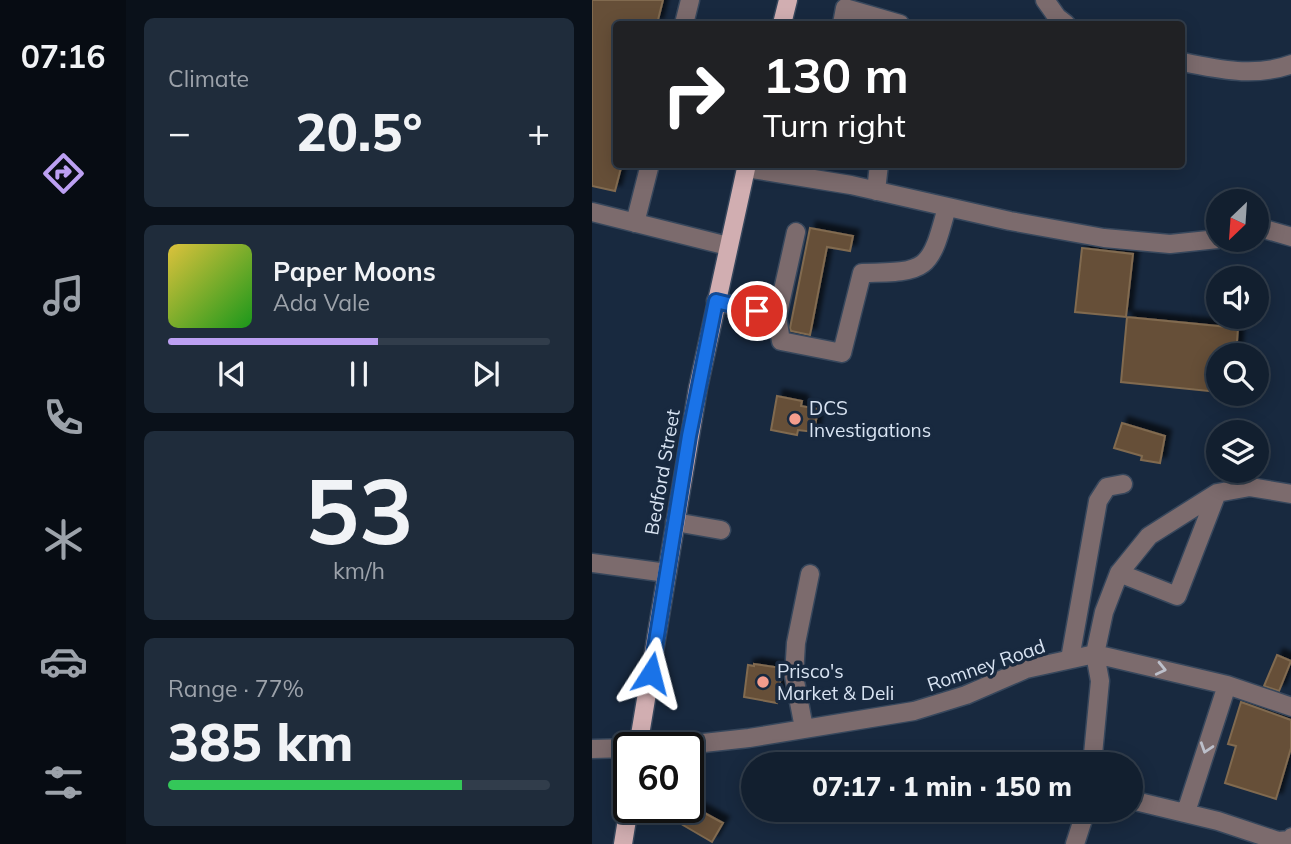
<!DOCTYPE html>
<html lang="en">
<head>
<meta charset="utf-8">
<style>
	:root { --surface:#121f2f; --page:#1f2c3b; --text:#f1f3f6; --muted:#9ca2aa; --line:#313d4b; --accent:#bca0f2 }
	body { margin:0; font-family:Mulish,sans-serif; background:var(--page); color:var(--text); height:100vh; display:flex; flex-direction:column; font-size:26px; white-space:nowrap }
	* { box-sizing:border-box; margin:0 }
	p { font-size:23px; color:var(--muted) }
	.icon { flex:none; width:38px; height:38px; fill:none; stroke:currentColor; stroke-width:2; stroke-linecap:round; stroke-linejoin:round }
	.map { position:relative; flex:1; overflow:hidden }
	.drawer { display:flex; flex-direction:column; gap:18px; padding:18px; background:#0a111a; width:466px }
	.drawer>* { flex:none }
	.hud { position:absolute; left:21px; top:21px; width:572px; height:147px; border-radius:7px; box-shadow:0 4px 18px #0003,0 0 0 2px var(--line); background:#202124; color:#fff; overflow:hidden }
	.needle { width:46px; rotate:205deg }
	.fabs { position:absolute; left:614px; top:189px; display:grid; gap:14px }
	.fabs a { display:grid; place-items:center; width:63px; height:63px; border-radius:50%; background:var(--surface); box-shadow:0 4px 18px #0003,0 0 0 2px var(--line); font-size:35px }
	.speed { position:absolute; left:21px; top:732px; display:flex; gap:14px; font-size:35px; font-weight:700; text-align:center }
	.speed>* { display:grid; place-content:center; width:91px; height:91px; border-radius:50%; background:var(--surface); box-shadow:0 4px 18px #0003,0 0 0 2px var(--line); line-height:1 }
	.speed .limit { border:4px solid #111; border-radius:10px; background:#fff; color:#111 }
	.pin { position:absolute; display:grid; place-items:center; width:60px; height:60px; color:#fff; margin:-30px; border:4px solid #fff; border-radius:50%; box-shadow:0 2px 7px #0007 }
	.me { position:absolute; width:77px; margin:-38px; rotate:9deg; stroke-linejoin:round; filter:drop-shadow(0 0 5px #0008) }
	.turn { display:flex; align-items:center; gap:24px; height:147px; padding:0 35px; font-size:32px }
	.turn .icon { width:91px; height:91px; stroke-width:2.5 }
	.turn b { display:block; font-size:49px; line-height:60px }
	.big { font-size:52px; font-weight:800; line-height:1.1 }
	.drawer .tile { flex:1; display:flex; flex-direction:column; justify-content:center; gap:10px; min-width:0; padding:0 24px; border-radius:10px; background:var(--page) }
	.drawer .dial { align-items:center; gap:0 }
	.dial b { font-size:91px; line-height:1 }
	.song { display:flex; align-items:center; gap:21px }
	.cover { width:84px; height:84px; border-radius:10px; background:linear-gradient(135deg,hsl(50 70% 55%),hsl(120 70% 35%)) }
	.played { height:7px; border-radius:4px; background:linear-gradient(90deg,var(--accent) 55%,var(--line) 55%) }
	.keys { display:flex; justify-content:space-around; direction:ltr }
	.heat { display:flex; justify-content:space-between; align-items:center; font-size:38px; direction:ltr }
	.charge { height:10px; border-radius:5px; background:linear-gradient(90deg,#34c759 77%,var(--line) 0) }
	.trip { position:absolute; left:149px; top:752px; width:402px; height:70px; border-radius:35px; background:var(--surface); box-shadow:0 4px 18px #0003,0 0 0 2px var(--line); font-weight:800; line-height:70px; text-align:center }
	main { display:flex; flex:1; min-height:0 }
	.tab-bar { display:flex; flex-direction:column; width:126px; justify-content:space-around; align-items:center; background:#070c13; color:var(--muted) }
	.tab-bar .icon { width:49px; height:49px }
	.tab-bar .selected { color:var(--accent) }
	.tab-bar b { font-size:32px; color:var(--text) }
	.map>svg:first-child { display:block }
	.building { fill:#665037; stroke:#816a50; stroke-width:2; filter:url(#shadow) }
	.lines { fill:none; stroke-linecap:round; stroke-linejoin:round }
	.minor-casing { stroke:#37475c; stroke-width:21 }
	.major-casing { stroke:#37475c; stroke-width:21 }
	.minor { stroke:#7c6b6d; stroke-width:18 }
	.major { stroke:#d1aeb1; stroke-width:18 }
	.oneway { stroke:#bcbfca }
	.route-casing { stroke:#114b97; stroke-width:18 }
	.route { stroke:#1a73e8; stroke-width:12 }
	.poi-dot { fill:#f49d8d; stroke:#18293f; stroke-width:2.5 }
	.labels { text-anchor:middle; stroke-width:7; stroke-linejoin:round; paint-order:stroke }
	.poi-label { font-size:19px; fill:#d8e3f2; stroke:#18293f; text-anchor:start }
	.street-label { font-size:19px; fill:#d8e3f2; stroke:#18293f }
</style>
</head>
<body>
<main>
<nav class="tab-bar">
<b>07:16</b>
<svg class="icon selected" aria-label="directions" viewBox="0 0 24 24"><path d="M12 3l9 9-9 9-9-9zM9 14v-3h6M13 9l2 2-2 2"/></svg>
<svg class="icon" aria-label="music" viewBox="0 0 24 24"><path d="M9 18V5l10-2v13"/><circle cx="6" cy="18" r="3"/><circle cx="16" cy="16" r="3"/></svg>
<svg class="icon" aria-label="phone" viewBox="0 0 24 24"><path d="M5 4h4l2 5-3 2q2 4 5 5l2-3 5 2v4C11 20 4 13 5 4z"/></svg>
<svg class="icon" aria-label="climate" viewBox="0 0 24 24"><path d="M12 3v18M4 7l16 10M4 17L20 7"/></svg>
<svg class="icon" aria-label="car" viewBox="0 0 24 24"><path d="M5 17H2v-5l4-1 3-4h7l3 4 3 1v5h-3M9 17h6M6 11h13"/><circle cx="7" cy="17" r="2"/><circle cx="17" cy="17" r="2"/></svg>
<svg class="icon" aria-label="filters" viewBox="0 0 24 24"><path d="M4 7h16M4 17h16"/><circle cx="9" cy="7" r="2"/><circle cx="15" cy="17" r="2"/></svg>
</nav>
<section class="drawer">
<div class="tile"><p>Climate</p>
<div class="heat"><a>−</a><b class="big">20.5°</b><a>+</a></div>
</div>
<div class="tile">
<div class="song"><i class="cover"></i><div><b>Paper Moons</b><p>Ada Vale</p></div></div>
<div class="played"></div>
<div class="keys"><svg class="icon" aria-label="previous" viewBox="0 0 24 24"><path d="M18 5L8 12l10 7zM5 5v14"/></svg><svg class="icon" aria-label="pause" viewBox="0 0 24 24"><path d="M8 5v14M16 5v14"/></svg><svg class="icon" aria-label="next" viewBox="0 0 24 24"><path d="M6 5l10 7-10 7zM19 5v14"/></svg></div>
</div>
<div class="tile dial"><b>53</b><p>km/h</p></div>
<div class="tile"><p>Range · 77%</p><b class="big">385 km</b><div class="charge"></div></div>
</section>
<div class="map">
<svg width="700" height="844" viewBox="0 0 700 844">
	<defs>
		<filter id="shadow"><feDropShadow dx="6" dy="-6" stdDeviation="2" flood-color="#0009"/></filter>
	</defs>
	<rect width="100%" height="100%" fill="#18293f"/>
	<path class="building" d="M0,0H71L65,24H24V164H30L23,191L0,186Z
		M218,228L261,236L258,251L235,247L218,335L199,331L198,328Z
		M490,248L541,254L534,317L483,312Z
		M535,317L646,328L644,355H626V392L529,382Z
		M185,396L210,401L209,406L226,409L222,432L206,430L205,435L179,430Z
		M530,423L573,436L568,463L549,460L550,456L522,448Z
		M685,655L699,661L687,691L672,686Z
		M162,664L190,668L185,703L152,697L156,665L162,666Z
		M649,702L699,720V748L684,799L633,783L644,746L636,744Z
		M96,804L131,823L120,842L84,821L92,807H96Z"/>
	<g class="lines">
		<defs>
			<path id="minor" d="M453,0L465,17L474,24
				M92,24L98,0
				M250,24L253,8L308,24
				M590,62C627,69 662,78 700,64
				M154,168L259,185L418,221L512,238L578,244L626,239
				M284,191L287,164
				M0,212L136,246
				M43,223L58,164
				M665,227L700,237
				M124,301L185,317L204,232
				M185,317L189,341L250,353L270,273C336,272 338,271 355,207
				M83,522L129,530
				M0,563L75,573
				M527,573L585,596L625,493
				M478,659L506,501L515,487L531,484
				M212,728L202,676L204,643L218,574
				M49,747L84,746L157,738L322,711L374,695L434,669L503,654L635,685L700,707
				M0,749L37,748
				M500,765L508,681L503,654L512,612L527,573L557,536L625,493L658,487L700,494
				M539,800L626,821L686,841L698,840L700,837
				M594,812L635,685
				M483,844L494,810"/>
			<path id="major" d="M190,24L196,0
				M46,747L106,388L155,164
				M31,844L37,807"/>
		</defs>
		<use href="#minor" class="minor-casing"/>
		<use href="#major" class="major-casing"/>
		<use href="#minor" class="minor"/>
		<use href="#major" class="major"/>
	</g>
	<defs><path id="oneway-chevron" d="M-2-3.5L2.5 0L-2 3.5" fill="none" stroke-width="1.6" stroke-linecap="round" stroke-linejoin="round" transform="scale(1.75)"/></defs>
	<g class="oneway">
		<use href="#oneway-chevron" transform="translate(569 669) rotate(13)"/>
		<use href="#oneway-chevron" transform="translate(614 748) rotate(108)"/>
	</g>
	<g class="lines">
		<defs>
			<path id="route" d="M59,673L97,436L124,301L165,311"/>
		</defs>
		<use href="#route" class="route-casing"/>
		<use href="#route" class="route"/>
	</g>
	<g class="poi-dot">
		<circle cx="203" cy="419" r="7"/>
		<circle cx="171" cy="682" r="7"/>
	</g>
	<g class="labels">
		<g class="poi-label">
			<text x="217" y="415">DCS<tspan x="217" dy="22">Investigations</tspan></text>
			<text x="185" y="678">Prisco's<tspan x="185" dy="22">Market &amp; Deli</tspan></text>
		</g>
		<g class="street-label">
			<text transform="translate(70 472) rotate(-80)" y="7">Bedford Street</text>
			<text transform="translate(394 665) rotate(-19)" y="7">Romney Road</text>
		</g>
	</g>
</svg>
<div class="fabs">
<a><svg class="needle" viewBox="-14 -14 28 28"><path d="M0-13l5 13h-10z" fill="#e53935"/><path d="M0 13l5-13h-10z" fill="#9ca2aa"/></svg></a>
<a><svg class="icon" aria-label="sound" viewBox="0 0 24 24"><path d="M4 9h4l5-4v14l-5-4H4zM17 9q2 3 0 6"/></svg></a>
<a><svg class="icon" aria-label="search" viewBox="0 0 24 24"><circle cx="10" cy="10" r="6"/><path d="M15 15l6 6"/></svg></a>
<a><svg class="icon" aria-label="layers" viewBox="0 0 24 24"><path d="M12 4l9 5-9 5-9-5zM3 14l9 5 9-5"/></svg></a>
</div>
<div class="speed"><div class="limit">60</div></div>
<div class="pin" style="left:165px;top:311px;background:#d93025"><svg class="icon" aria-label="arrive" viewBox="0 0 24 24"><path d="M6 21V4h12l-3 4 3 4H6"/></svg></div>
<svg class="me" style="left:59px;top:673px" viewBox="-20 -20 40 40"><path d="M0-17L14 15 0 8-14 15z" fill="#1a73e8" stroke="#fff" stroke-width="4"/></svg>
<div class="trip">07:17 · 1 min · 150 m</div>
<div class="hud">
<div class="turn"><svg class="icon" aria-label="right" viewBox="0 0 24 24"><path d="M7 20v-9h11M14 6l5 5-5 5"/></svg><div><b>130 m</b>Turn right</div></div>
</div>
</div>
</main>
</body>
</html>
